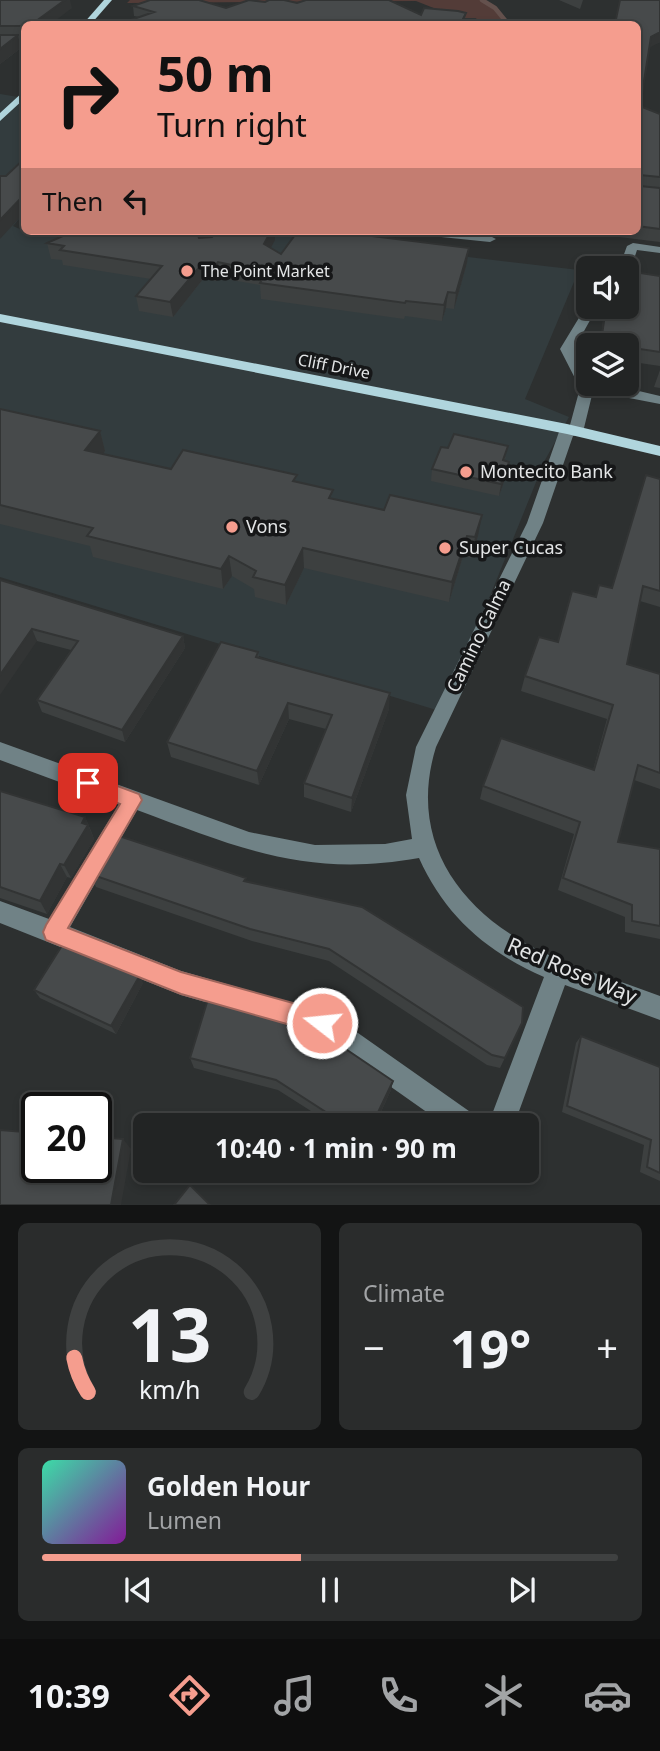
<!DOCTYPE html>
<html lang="en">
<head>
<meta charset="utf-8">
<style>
	:root { --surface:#222424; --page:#2a2c2c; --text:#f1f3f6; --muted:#a2a4a6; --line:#3f4141; --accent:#f59d8e }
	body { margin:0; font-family:"Noto Sans",sans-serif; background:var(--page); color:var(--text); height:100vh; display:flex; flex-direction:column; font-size:26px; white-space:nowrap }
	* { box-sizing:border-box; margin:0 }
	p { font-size:23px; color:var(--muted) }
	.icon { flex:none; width:38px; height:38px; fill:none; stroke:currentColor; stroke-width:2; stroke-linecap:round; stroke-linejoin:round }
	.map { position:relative; height:1205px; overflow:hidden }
	.details { display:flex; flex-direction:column; gap:18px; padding:18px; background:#131414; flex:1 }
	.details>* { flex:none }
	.banner { position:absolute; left:21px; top:21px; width:620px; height:214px; border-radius:10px; box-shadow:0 4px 10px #0003,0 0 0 2px var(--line); background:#f59d8e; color:#111; overflow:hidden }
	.controls { position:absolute; left:576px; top:256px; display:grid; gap:14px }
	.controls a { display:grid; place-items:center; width:63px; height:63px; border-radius:10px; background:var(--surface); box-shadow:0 4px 10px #0003,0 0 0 2px var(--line); font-size:35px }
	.speed { position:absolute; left:21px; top:1092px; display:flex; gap:14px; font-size:35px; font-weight:700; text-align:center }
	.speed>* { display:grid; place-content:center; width:91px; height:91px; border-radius:50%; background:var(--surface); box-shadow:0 4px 10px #0003,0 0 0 2px var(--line); line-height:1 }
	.speed .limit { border:4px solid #111; border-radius:10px; background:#fff; color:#111 }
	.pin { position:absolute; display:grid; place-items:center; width:60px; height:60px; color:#fff; margin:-30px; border-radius:14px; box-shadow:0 4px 10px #0006 }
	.me { position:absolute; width:77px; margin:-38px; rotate:286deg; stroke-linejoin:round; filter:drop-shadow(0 0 5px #0008) }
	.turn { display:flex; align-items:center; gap:24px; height:147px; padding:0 21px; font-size:32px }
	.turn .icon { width:91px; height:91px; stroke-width:2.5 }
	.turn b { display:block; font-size:49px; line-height:60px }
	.then { display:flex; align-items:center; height:66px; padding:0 21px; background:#0003; gap:14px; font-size:26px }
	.big { font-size:52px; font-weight:700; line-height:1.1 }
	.details .widget { flex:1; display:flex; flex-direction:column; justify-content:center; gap:10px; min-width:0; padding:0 24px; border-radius:10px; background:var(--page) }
	.details .dial { align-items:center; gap:0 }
	.dial svg { height:182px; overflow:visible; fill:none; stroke:var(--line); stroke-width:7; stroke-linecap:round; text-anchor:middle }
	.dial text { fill:var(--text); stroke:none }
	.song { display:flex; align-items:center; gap:21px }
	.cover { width:84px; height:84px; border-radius:10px; background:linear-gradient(135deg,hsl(160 70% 55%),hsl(290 70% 35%)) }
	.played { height:7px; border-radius:4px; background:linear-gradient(90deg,var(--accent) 45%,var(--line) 45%) }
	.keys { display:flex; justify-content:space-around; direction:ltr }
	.heat { display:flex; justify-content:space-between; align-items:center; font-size:38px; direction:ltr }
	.details .tiles { flex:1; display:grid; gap:18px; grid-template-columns:1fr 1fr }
	.widget:last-child { grid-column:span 2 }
	.trip { position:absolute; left:133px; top:1113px; width:406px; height:70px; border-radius:10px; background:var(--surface); box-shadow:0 4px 10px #0003,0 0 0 2px var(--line); font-weight:700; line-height:70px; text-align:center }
	.tabs { display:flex; height:112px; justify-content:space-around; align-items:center; background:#0e0e0e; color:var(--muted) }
	.tabs .icon { width:49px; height:49px }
	.tabs .selected { color:var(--accent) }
	.tabs b { font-size:32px; color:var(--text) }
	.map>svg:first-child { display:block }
	.built { fill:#333c3e }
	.green { fill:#533c38 }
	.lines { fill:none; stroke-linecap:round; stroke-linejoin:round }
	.stream { stroke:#64514d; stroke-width:4.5 }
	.minor { fill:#708286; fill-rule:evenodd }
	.major { fill:#b0d5dd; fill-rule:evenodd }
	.wall { fill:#3d4040 }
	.shaded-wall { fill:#323434 }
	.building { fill:#474a4b; stroke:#323434; stroke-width:2 }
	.route { fill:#f59d8e; stroke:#9f665c; stroke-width:2 }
	.poi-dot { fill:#f59d8e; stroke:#161718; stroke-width:2.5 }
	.labels { text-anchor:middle; stroke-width:7; stroke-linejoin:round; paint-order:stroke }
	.far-poi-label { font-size:16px; fill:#e3e5e6; stroke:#161718; text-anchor:start }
	.far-street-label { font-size:16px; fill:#e3e5e6; stroke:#161718 }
	.poi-label { font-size:18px; fill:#e3e5e6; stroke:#161718; text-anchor:start }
	.street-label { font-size:18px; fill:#e3e5e6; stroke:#161718 }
	.near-street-label { font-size:21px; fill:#e3e5e6; stroke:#161718 }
</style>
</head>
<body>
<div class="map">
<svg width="660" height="1205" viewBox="0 0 660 1205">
	<rect width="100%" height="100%" fill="#2d3030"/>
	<path class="built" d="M0,94L24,98V213L13,226L24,231L254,267L273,234L579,270L525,399L569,417L545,460L443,712L0,577Z"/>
	<path class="green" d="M130,0H482L495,8L508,24H474L416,1L127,3Z"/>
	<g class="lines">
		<path class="stream" d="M482,0L495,8L508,24"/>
		<path class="minor" d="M0,41H24V45H0Z
			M406,231L490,236L496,239L490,242L412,234Z
			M633,243L660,247V253L637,250L631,268L626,271V268H619L627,246Z
			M588,303V306H598L574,349L588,377V383H605L660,396V404L593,391L583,432L581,435L573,436L543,523L436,747C408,837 456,908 536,949C574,968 618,980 660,996V1020L565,985L514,1125H488L544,977C487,952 445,916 419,858C307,878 239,848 137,810L70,927L181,971L331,1014L476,1116L480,1125H445L316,1034L181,995L0,923V901L49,919L119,804L0,760V742L249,832L315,845L385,844L412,839L406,795L416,747L527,523L560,429L562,426L570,425L580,388L560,349Z"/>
		<path class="major" d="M104,0H112L91,24H83Z
			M24,91V99L0,121V113Z
			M0,314L567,424L660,446V456L567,434L0,322Z"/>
	</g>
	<path class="wall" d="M0,0L72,8L24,24V39V38L19,39L21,48L0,64Z
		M559,0H583L580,9Z
		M660,0V42L649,47L640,106L660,114V242L619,237L620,231H637V24Z
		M265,2L297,3L421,15L466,13L465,19H475L474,24H119L139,17L134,16L133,6L226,8Z
		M211,231L206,238L212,237L216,231H275V240L270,248L281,254L367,236L467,263L454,309L446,308L442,321L405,316L404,319L261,299L260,285L220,278L216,281L203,279L173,317L139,311L136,296L151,279L63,265L62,260L51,259L47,243Z
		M634,272L660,276V366L626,361V345H600L603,320L606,307L625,310Z
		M660,370V388L654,387Z
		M0,409L100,431L105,451L103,454L171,469L297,482L333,499L478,536L471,558L463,556L449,602L304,568L286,605L255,597L254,589L232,576L223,589L93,557L90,546L0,524Z
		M506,457L504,461L509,462L507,473L499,496L431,481L432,469Z
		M646,475L660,479V607L640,601L627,664L660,674V789L634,780L618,842L660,849V939L625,932V917L558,890L574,834L480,799L483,786L593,770L607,719L521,691L525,676L557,642L595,597L599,585L612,588Z
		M0,580L183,636L185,648L125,742L42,712L37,700L71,650L37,641Z
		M258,652L259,657L389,709L351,812L304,797V783L326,729L289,719L259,785L171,757L167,742Z
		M0,791L85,817L91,831L94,839L71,878L67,877L47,914L0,898Z
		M90,874L246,881L522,1023L500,1068L487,1065L329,961L252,941L96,887Z
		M143,983L116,1034L40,998L34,990Z
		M581,1036L660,1067V1181L640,1172L644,1145L562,1112L576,1043Z
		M190,1058L391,1090L375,1125H333L278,1090L194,1068Z"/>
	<path class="shaded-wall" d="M65,0H70L72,8L51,24H32Z
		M660,32V42L649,48L651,37Z
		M18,35L21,48L0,64V49Z
		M24,195V213L0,239V220Z
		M198,231H211L199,248L197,233Z
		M270,231H275V240L265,259L264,244Z
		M364,231H369L362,250L363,235Z
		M469,248L467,263L454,309L456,293Z
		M218,262L220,278L216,281L215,266Z
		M202,264L203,279L173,317L170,302Z
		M448,292L446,308L442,321L444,305Z
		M100,431L105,451L90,471L85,450Z
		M509,462L507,473L499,496L501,484Z
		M482,515L478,536L471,558L475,537Z
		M467,536L463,556L449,602L452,582Z
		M303,548L304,568L286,605L285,585Z
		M229,556L232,576L223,589L221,569Z
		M32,629L37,641L0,695V675Z
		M183,636L185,648L125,742L122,730Z
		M390,693L389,709L351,812L352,798Z
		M288,703L289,719L259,785L257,771Z
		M85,817L94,839L71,878L64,865Z
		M60,864L67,877L47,914L40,901Z
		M140,975L143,983L116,1034L111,1026Z
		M393,1081L391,1090L375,1125H372Z
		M123,1139L131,1149L121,1205H111Z"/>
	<path class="building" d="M0,0H65L32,24H24V31L21,26H0Z
		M150,0H199L226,8L249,0L265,2L269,0H284L297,3L306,0H389L421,15L424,8L458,11L466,13L463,19H475L473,24H119L154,12L133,6Z
		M620,0H660V32L651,37L640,106L660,114V177L640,175L638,178L640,186L660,188V229L637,226V24H615Z
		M0,35H18L0,49Z
		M24,159V195L0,220V176H6Z
		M74,231H198L197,233L199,238L212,237L216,231H271L264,244L281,254L298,231H364L363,235L469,248L456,293L448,292L444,305L406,301L405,303L260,283L266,272L218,262L215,266L202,264L170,302L136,296L162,266L60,250L64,246L47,243Z
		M634,272L660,276V352L626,347V345H616L601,342L606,307L626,310Z
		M0,409L100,431L85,450L171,469L183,450L297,475L293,481L333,490L329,498L384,510L390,495L482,515L475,537L467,536L452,582L303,548L285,585L253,577L256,571L229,556L221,569L87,536L93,528L0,505Z
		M454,434L508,446L503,460L509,462L501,484L432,469L441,447L448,448Z
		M646,475L660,479V591L643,586L627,664L660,674V773L638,765L618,842L660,849V926L632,921V905L563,878L580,822L483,786L501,738L594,770L613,705L525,676L539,637L558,642L572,591L596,597L599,585L612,588Z
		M0,580L183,636L122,730L37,700L78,641L32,629L0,675Z
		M221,642L258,652L256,657L390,693L352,798L304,783L332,715L288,703L257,771L167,742Z
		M0,791L85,817L82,823L88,825L64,865L60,864L40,901L0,887Z
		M113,834L246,878L244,881L362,907L523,1007L522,1023L505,1058L492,1055L329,949L250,929L90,874Z
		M63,944L140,975L111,1026L34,990Z
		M208,999L310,1025L393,1081L372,1125H346L276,1080L190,1058Z
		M581,1036L660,1067V1173L647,1167L651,1140L567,1106Z
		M0,1130L37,1133V1167H96V1137L123,1139L111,1205H0Z
		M190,1185L210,1205H174Z"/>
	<path class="route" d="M88,775L139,794L142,800L68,928L181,972L322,1011L330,1015L333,1023L330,1030L322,1034L181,994L46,940L43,932L46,925L120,804L82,789L79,783L82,778Z"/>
	<g class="poi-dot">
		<circle cx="187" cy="271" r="7"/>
		<circle cx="466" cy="472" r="7"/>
		<circle cx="232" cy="527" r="7"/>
		<circle cx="445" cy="548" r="7"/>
	</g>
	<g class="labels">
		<g class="far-poi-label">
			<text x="201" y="277">The Point Market</text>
		</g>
		<g class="far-street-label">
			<text transform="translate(334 366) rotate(11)" y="6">Cliff Drive</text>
		</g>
		<g class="poi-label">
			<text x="480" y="478">Montecito Bank</text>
			<text x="246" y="533">Vons</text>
			<text x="459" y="554">Super Cucas</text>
		</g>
		<g class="street-label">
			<text transform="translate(479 636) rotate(-64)" y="6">Camino Calma</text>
		</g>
		<g class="near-street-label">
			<text transform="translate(572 971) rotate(23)" y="7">Red Rose Way</text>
		</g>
	</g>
</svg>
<div class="controls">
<a><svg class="icon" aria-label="sound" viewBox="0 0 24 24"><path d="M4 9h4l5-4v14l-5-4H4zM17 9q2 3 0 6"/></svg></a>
<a><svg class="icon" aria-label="layers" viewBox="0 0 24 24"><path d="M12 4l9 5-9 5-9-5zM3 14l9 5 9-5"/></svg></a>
</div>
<div class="speed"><div class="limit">20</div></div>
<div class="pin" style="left:88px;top:783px;background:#d93025"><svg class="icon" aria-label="arrive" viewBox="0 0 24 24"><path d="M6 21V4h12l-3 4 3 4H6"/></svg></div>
<svg class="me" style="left:322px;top:1023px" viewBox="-20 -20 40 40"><circle r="17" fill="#f59d8e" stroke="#fff" stroke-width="3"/><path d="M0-11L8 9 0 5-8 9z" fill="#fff"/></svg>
<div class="trip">10:40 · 1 min · 90 m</div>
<div class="banner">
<div class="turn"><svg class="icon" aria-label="right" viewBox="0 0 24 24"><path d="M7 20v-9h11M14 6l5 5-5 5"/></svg><div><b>50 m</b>Turn right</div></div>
<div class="then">Then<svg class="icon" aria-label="left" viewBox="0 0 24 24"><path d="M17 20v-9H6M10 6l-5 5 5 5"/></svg></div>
</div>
</div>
<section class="details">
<div class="tiles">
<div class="widget dial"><svg viewBox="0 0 100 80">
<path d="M14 69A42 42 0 1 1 86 69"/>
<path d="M14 69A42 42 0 0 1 8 54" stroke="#f59d8e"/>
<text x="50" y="56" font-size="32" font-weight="700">13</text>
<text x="50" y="72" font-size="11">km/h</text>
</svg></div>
<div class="widget"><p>Climate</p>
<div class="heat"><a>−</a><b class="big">19°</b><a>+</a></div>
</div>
<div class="widget">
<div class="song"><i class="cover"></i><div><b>Golden Hour</b><p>Lumen</p></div></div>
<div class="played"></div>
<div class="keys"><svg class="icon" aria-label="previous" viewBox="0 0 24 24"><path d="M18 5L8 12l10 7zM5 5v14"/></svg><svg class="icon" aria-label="pause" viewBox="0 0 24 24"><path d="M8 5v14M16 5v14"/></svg><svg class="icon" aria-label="next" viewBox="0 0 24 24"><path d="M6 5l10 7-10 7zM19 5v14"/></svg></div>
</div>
</div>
</section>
<nav class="tabs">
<b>10:39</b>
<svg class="icon selected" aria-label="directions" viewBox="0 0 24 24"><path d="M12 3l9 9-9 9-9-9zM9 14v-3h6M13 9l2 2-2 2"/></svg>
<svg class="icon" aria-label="music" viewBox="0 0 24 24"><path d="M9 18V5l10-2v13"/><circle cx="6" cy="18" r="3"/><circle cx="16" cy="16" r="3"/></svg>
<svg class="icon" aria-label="phone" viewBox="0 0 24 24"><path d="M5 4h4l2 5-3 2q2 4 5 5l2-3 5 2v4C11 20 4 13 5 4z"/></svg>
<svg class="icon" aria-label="climate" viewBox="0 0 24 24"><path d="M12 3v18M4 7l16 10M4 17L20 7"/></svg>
<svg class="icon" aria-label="car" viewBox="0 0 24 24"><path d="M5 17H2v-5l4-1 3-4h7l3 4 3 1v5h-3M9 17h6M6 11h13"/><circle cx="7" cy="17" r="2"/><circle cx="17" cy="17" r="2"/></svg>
</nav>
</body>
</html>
